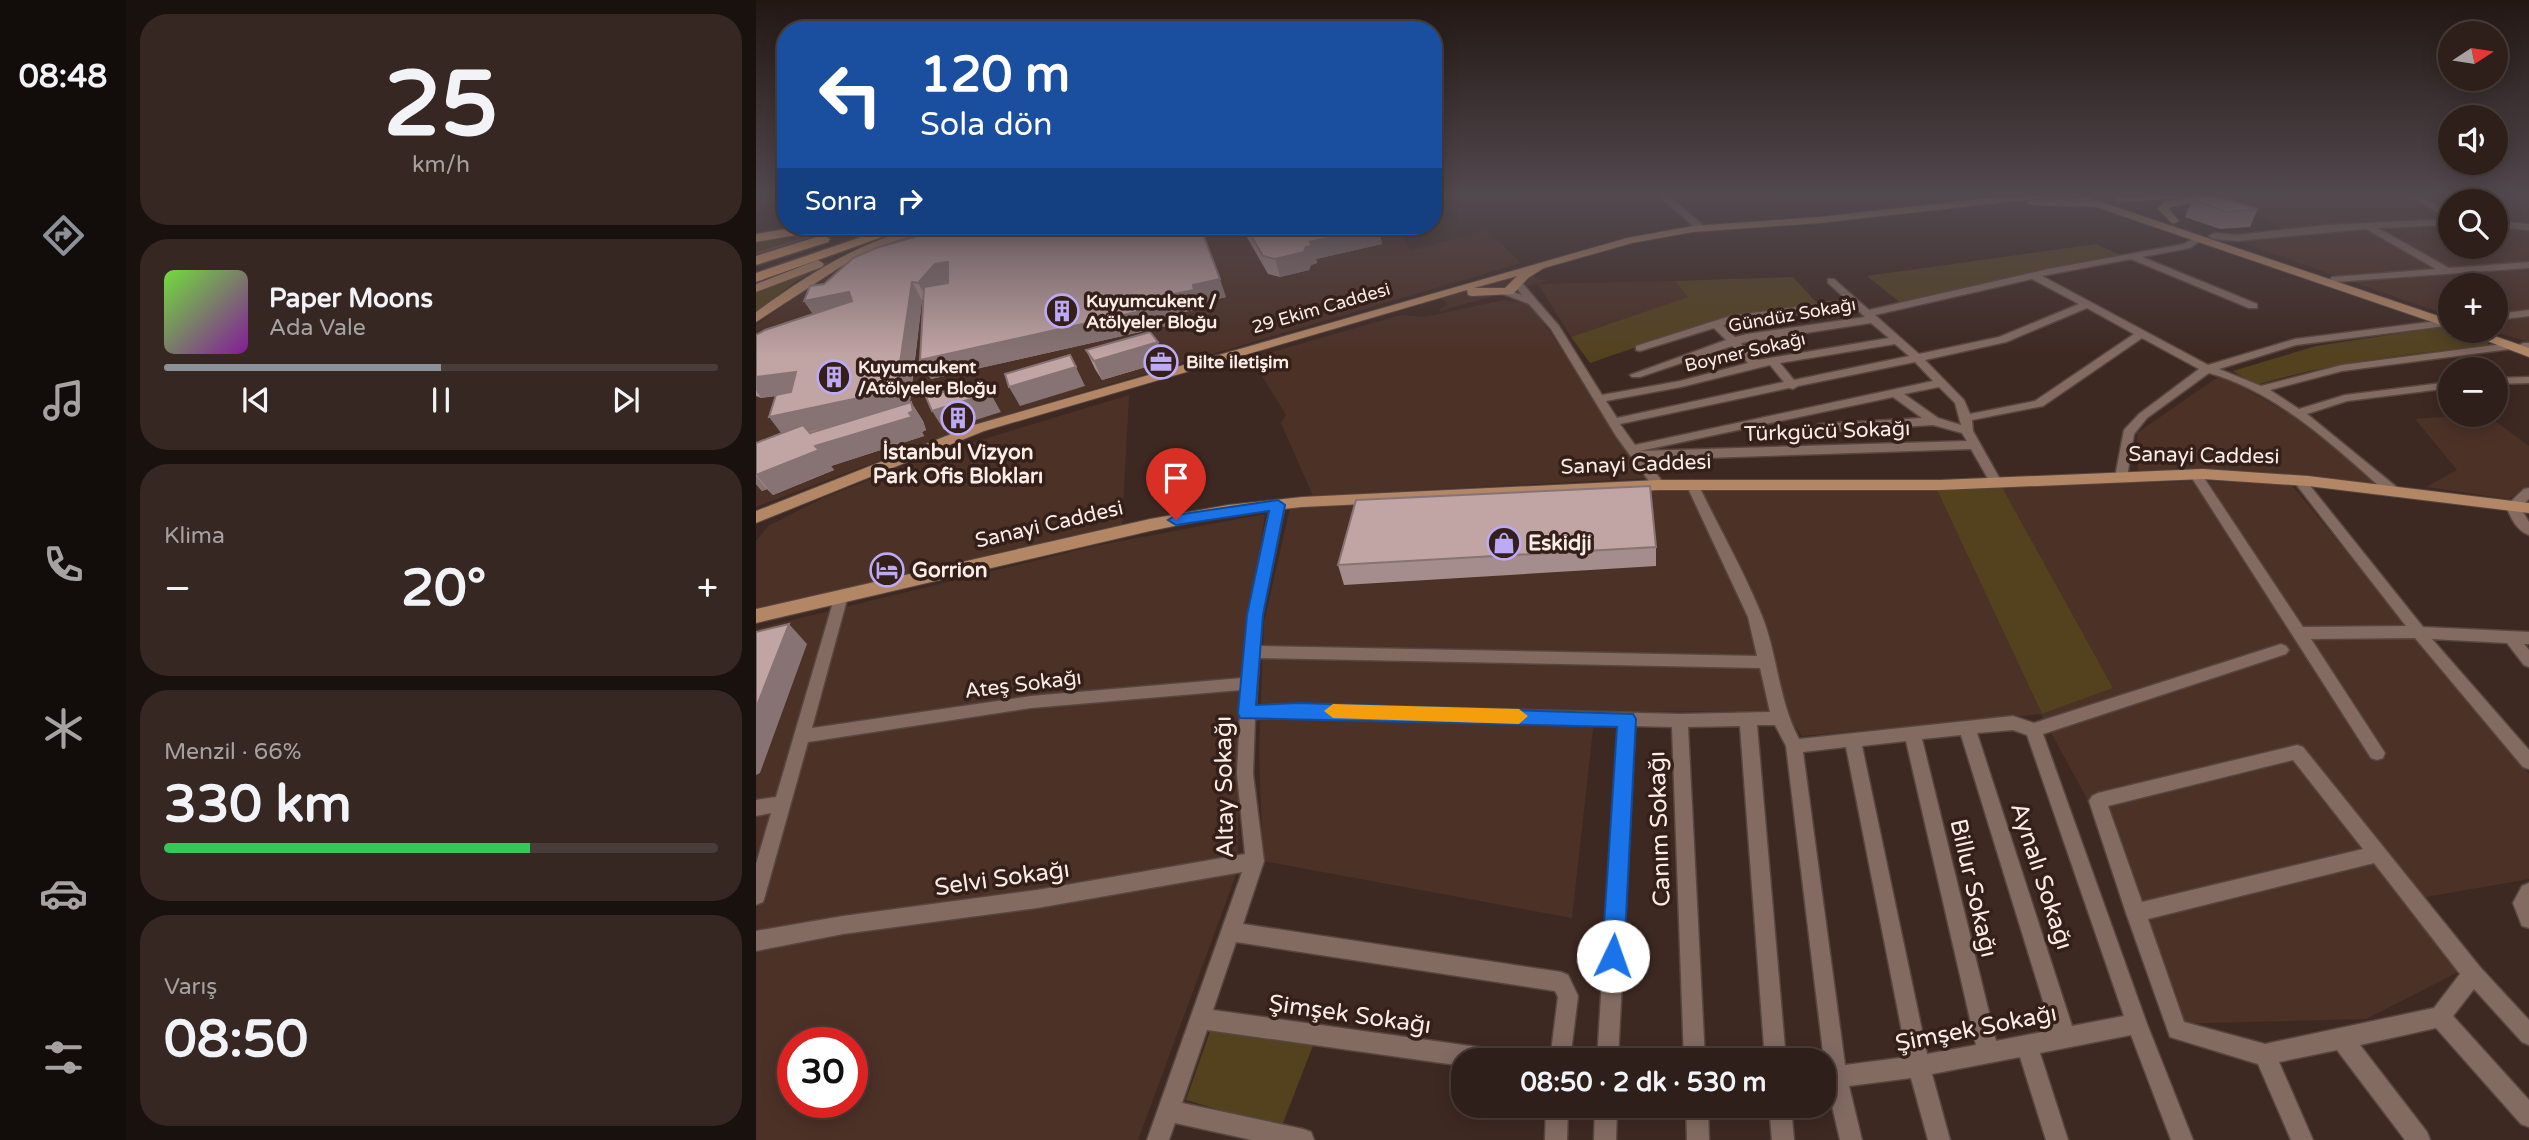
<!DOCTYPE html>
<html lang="tr">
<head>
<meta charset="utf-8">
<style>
	:root { --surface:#2e1f1a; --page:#362723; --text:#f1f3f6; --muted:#a7a2a2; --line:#493d39; --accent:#8c9099 }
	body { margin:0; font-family:"Varela Round",sans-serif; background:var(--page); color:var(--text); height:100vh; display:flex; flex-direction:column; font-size:26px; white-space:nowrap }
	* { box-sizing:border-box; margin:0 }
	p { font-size:23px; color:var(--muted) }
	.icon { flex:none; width:38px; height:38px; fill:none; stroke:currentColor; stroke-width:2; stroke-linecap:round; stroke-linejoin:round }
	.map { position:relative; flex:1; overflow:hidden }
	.details { display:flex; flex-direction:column; gap:14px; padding:14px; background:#19110e; width:630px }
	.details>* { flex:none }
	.top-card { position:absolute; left:21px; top:21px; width:665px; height:214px; border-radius:28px; box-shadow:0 4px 18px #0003,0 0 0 2px var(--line); background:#1a4fa0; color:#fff; overflow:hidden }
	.needle { width:46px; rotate:78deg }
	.fabs { position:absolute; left:1682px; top:21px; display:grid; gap:14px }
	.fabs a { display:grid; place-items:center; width:70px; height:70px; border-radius:50%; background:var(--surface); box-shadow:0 4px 18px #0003,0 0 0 2px var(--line); font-size:35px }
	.speed { position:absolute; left:21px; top:1027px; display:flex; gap:14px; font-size:35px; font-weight:700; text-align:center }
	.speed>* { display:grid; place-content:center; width:91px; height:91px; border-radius:50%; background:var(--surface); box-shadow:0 4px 18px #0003,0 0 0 2px var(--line); line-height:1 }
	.speed .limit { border:10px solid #d22; background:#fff; color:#111 }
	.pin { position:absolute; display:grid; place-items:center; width:60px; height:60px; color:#fff; margin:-72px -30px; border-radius:50% 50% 50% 0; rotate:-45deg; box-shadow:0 0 7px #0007 }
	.pin .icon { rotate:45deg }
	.me { position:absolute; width:77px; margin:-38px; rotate:3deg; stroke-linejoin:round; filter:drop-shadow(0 0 5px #0008) }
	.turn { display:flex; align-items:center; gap:24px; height:147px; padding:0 28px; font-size:32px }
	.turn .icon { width:91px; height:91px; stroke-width:2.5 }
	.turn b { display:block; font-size:49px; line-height:60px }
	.then { display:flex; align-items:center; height:66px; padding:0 28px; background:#0003; gap:14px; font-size:26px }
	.big { font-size:52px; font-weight:800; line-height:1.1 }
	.details .tile { flex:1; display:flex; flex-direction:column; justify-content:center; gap:10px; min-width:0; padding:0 24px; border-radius:28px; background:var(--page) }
	.details .dial { align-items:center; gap:0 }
	.dial b { font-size:91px; line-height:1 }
	.song { display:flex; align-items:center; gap:21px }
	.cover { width:84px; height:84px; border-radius:10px; background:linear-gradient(135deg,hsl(100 70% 55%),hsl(290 70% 35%)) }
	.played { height:7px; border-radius:4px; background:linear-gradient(90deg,var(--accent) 50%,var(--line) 50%) }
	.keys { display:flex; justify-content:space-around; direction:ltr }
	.heat { display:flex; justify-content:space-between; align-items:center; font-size:38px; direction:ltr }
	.charge { height:10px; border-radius:5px; background:linear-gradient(90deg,#34c759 66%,var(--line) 0) }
	.trip { position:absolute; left:695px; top:1048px; width:385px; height:70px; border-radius:28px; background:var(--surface); box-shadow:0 4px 18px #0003,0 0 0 2px var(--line); font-weight:800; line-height:70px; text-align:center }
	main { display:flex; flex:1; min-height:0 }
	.menu { display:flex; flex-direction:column; width:126px; justify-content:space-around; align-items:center; background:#120c0a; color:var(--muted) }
	.menu .icon { width:49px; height:49px }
	.menu .selected { color:var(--accent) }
	.menu b { font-size:32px; color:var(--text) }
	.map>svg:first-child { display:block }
	.built { fill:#4c3127; fill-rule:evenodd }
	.green { fill:#54421f }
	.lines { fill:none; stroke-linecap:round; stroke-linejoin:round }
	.stream { stroke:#734859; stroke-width:2.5 }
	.major-tunnel { stroke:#5a4640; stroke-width:12; stroke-dasharray:12 6; stroke-linecap:butt }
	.minor-casing { stroke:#574640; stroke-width:3 }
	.major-casing { stroke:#574640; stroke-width:2 }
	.highway-casing { stroke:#574640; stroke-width:3 }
	.minor { fill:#836b62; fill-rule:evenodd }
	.major { fill:#b38766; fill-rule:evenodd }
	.highway { fill:#d39968; fill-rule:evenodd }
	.wall { fill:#a68d8d }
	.shaded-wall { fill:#877373 }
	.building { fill:#c1a4a4; stroke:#877373; stroke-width:2 }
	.route { fill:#1a73e8; stroke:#114b97; stroke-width:2 }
	.slow { fill:#f59e0b }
	.labels { text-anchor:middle; stroke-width:7; stroke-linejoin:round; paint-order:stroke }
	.far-poi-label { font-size:18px; font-weight:bold; fill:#faece7; stroke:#341f19; text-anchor:start }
	.far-street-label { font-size:18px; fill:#faece7; stroke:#341f19 }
	.street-label { font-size:21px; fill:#faece7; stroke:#341f19 }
	.poi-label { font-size:21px; font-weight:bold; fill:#faece7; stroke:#341f19; text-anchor:start }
	.near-street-label { font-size:24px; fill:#faece7; stroke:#341f19 }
</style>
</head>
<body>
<main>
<nav class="menu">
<b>08:48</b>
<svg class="icon selected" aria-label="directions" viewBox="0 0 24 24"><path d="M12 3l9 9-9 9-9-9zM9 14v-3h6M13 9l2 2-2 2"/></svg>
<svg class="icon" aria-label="music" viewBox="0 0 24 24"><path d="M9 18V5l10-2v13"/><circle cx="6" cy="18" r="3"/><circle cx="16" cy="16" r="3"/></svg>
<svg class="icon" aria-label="phone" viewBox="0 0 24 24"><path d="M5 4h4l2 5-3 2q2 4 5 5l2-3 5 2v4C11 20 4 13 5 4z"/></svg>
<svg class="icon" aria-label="climate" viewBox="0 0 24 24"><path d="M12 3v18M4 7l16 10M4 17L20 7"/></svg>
<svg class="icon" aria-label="car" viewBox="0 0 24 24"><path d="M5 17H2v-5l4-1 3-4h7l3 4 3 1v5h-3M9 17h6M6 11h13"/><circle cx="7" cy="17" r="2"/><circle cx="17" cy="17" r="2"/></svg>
<svg class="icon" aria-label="filters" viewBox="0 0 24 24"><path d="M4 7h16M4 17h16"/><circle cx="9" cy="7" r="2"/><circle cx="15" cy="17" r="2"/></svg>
</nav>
<section class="details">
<div class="tile dial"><b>25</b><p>km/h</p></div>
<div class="tile">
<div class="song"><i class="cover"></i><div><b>Paper Moons</b><p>Ada Vale</p></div></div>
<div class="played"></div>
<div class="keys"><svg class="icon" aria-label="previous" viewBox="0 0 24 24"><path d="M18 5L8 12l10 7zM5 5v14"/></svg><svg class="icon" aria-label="pause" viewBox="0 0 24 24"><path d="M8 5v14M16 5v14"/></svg><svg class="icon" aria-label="next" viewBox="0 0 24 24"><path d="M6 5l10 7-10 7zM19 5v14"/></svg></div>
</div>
<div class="tile"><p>Klima</p>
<div class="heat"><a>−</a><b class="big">20°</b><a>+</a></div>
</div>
<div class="tile"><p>Menzil · 66%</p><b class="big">330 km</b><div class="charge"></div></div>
<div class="tile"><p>Varış</p><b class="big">08:50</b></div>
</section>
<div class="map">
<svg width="1773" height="1140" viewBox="0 0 1773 1140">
	<rect width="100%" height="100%" fill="#3e2922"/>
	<path class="built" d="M1474,195H1654L1688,215L1685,220L1527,230Z
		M1662,195H1773V342L1735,331H1740V285H1694V316L1484,242L1570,231L1694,225V247H1740V201H1694V213Z
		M204,226H637L655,250L731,230L765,263L223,423L0,507V325L92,259Z
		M777,265L780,267L772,270L782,280H793L685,311L682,309L692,305L682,295L672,297L670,295Z
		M919,281L933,297L815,337L782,284Z
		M748,300L775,304L892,478L557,496L525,423L530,415L495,358L645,315L668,317Z
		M1465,375L1558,428L1625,487L1445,472L1382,470L1381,433Z
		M373,395L366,528L0,612V541L12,526L67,498L185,452Z
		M1708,415H1731L1773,446V488L1752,499L1670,487L1701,470L1659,419Z
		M1439,481L1534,483L1773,774V879L1664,898L1718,964L1610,1019L1410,1024L1330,797L1285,714L1046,736L1029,711L839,712L816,918L507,861L503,752L508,622L534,508L919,490H1181L1286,714L1357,688L1246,487Z
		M509,514L486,678L481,872L382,1140H0V629L339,546ZM37,1043H96V1102H37Z"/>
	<path class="green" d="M80,226H103L0,258V241Z
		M1340,244L1366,256L1146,304L1111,276Z
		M77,260L39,282L0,312V290Z
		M1037,277L1062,304L962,319L834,363L815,337L932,297L919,281Z
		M1685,327H1694V331H1705L1731,341L1733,345C1654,354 1576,362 1500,385L1477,371L1560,346Z
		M1246,487L1357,688L1286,714L1181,490Z
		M456,1026L558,1043L525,1128L430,1100Z"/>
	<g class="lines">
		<path class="stream" d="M0,254L86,226"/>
		<path class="major-tunnel" d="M1305,197L1363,199"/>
		<defs>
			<path id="minor" d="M902,195H911L948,226V230H942Z
				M1652,195H1662L1694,213V225L1622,228L1693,268L1773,262V268L1579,282L1574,279L1576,277L1680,269L1610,229L1481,241L1458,239L1453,236L1458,233L1481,235L1571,225L1693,219Z
				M1740,221L1773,224V230L1740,227Z
				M1443,235L1448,238L1434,248L1386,257L1501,304V308H1493L1375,259L1286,276L1452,365L1539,339L1689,320L1694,323L1689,326L1540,345L1463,369L1505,386L1586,365L1754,343L1759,346L1754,349L1586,371L1514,390L1543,409L1589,395L1694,382V388L1591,401L1551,414L1643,489L1644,492L1638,496L1633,495C1579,447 1523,393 1453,373L1391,418L1378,434L1371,477L1365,481L1361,480L1359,477L1368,430L1383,414L1443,369L1386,338L1287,406L1216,420L1217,431L1245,481L1243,484H1235L1215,449L890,460L909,485L903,489L898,488L860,436L795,329L773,304L742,292L747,289L766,295L759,286L767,284L803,326L846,395L924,381L992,363L976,346L884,377H876L874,375L970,340L958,328L884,351L880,350V346L974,316L1091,300L1072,283V279H1078L1113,310L1292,269L1428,244ZM1276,279L1323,304L1243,337L1163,354L1119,315ZM1097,306L1109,317L991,334L979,337L967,325ZM1331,308L1378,334L1279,401L1214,414L1208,400L1169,360L1250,342ZM1115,323L1133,338L1002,360L985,343ZM1139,344L1153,356L1038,380L1024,363ZM1159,362L1177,381L879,445L864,424L1033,388L1037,389L1042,386ZM1014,365L1028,382L861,418L850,401L925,387ZM1183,387L1199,403L1205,425L1182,418L1148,394ZM1137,397L1166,418L1063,424L1057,428L1063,432L1177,425L1206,433L1211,441L884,451Z
				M1773,310V316L1740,320V314Z
				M1767,343H1773V349L1763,348L1762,346Z
				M1773,377V383L1740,384V378Z
				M1440,471L1444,472L1547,627L1650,626L1539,483L1537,480L1543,476L1547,477L1667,627L1773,632V644H1768L1773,650V667L1768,665L1751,643L1676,639L1773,750V769L1767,767L1659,638L1555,639L1629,753L1627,758L1621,760L1615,758L1434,475Z
				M936,480L942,484C963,528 988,571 1006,616C1022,656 1022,699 1043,739L1257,716L1278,723L1525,644L1530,646L1533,650L1530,654L1287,734L1391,1024L1437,1140H1415L1375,1035L1284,1053L1312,1140H1290L1264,1057L1176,1074L1194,1140H1172L1155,1078L1093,1086L1106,1140H1084L1072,1089L1068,1090V1060L1030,746L1019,725H1001L1030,1060H1009L984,726L932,727L949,1060H928L916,727L879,726L862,1060H841L862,726L543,716L499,719L497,774L508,861L487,924L805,972L812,975L822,996L814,1060H794L802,997L799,991L480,942L457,1010L736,1049L743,1053L747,1060H707V1066L451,1030L426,1103L547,1129L555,1132L558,1140H496L419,1123L413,1140H391L486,872L281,908L87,934L0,951V931L87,916L281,890L489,854L481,774L485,690L275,708L52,742L9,896L7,902L0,905V864L15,813L0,816V800L20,797L80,592H90L92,596L56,728L275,696L486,678L492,615L515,504L522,500L529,504L506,615L504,646L1001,656L992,617L930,484ZM503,658L1004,668L1014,712L924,714L543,704L500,706ZM1257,730L1271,735L1368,1016L1316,1026L1221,733ZM1205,735L1296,1030L1240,1041L1166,739ZM1150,741L1220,1045L1171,1054L1106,746ZM1090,747L1151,1057L1089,1065L1047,752Z
				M1773,488V499L1764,507L1773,522V535C1760,530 1755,518 1750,506L1768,489Z
				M1541,745L1547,747L1724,967L1773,1020V1045L1766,1042L1718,989L1697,1016L1773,1100V1127L1765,1124L1680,1028L1604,1045L1671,1132L1674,1140H1649L1581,1050L1523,1062L1557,1140H1535L1502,1064L1414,1037L1370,913L1333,801L1336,796L1342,793ZM1537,760L1607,849L1386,902L1352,806ZM1618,863L1704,974L1678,1008L1509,1044L1428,1022L1392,919Z
				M1773,883V928L1766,926L1757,903L1766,886Z
				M790,1106H812L811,1140H789Z
				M839,1106H861L860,1140H838Z
				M930,1106H952L953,1140H931Z
				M1013,1106H1035L1038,1140H1016Z"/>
			<path id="major" d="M1259,195H1292L1287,198L1064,223L937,232L876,243L788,268L772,278L757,294L716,296L712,295L711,290L228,431L0,523V511L218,425L871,238L937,226L1064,217ZM761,276L749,288H718Z
				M1427,195L1422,198L1363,202L1358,199L1375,195Z
				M1447,195H1472L1415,207L1413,209L1423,221L1417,224L1402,209L1407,202Z
				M1330,197L1694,320V328L1340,207C1328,206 1276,207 1271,203L1276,200L1325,199Z
				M167,226H186L134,243L89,264L0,322V312C52,274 105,241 167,226Z
				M62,260L68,264L66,267L0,292V284Z
				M1705,331H1724L1773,348V357Z
				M1447,469L1552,476L1773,503V513L1552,486L1447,479L1184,490H903L546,507L472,515L394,531L0,623V609L394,519L472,505L546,497L903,480H1184Z"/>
			<path id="highway" d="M47,226H76L69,230L0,242V234Z
				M138,226H157L0,282V273Z
				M67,235L74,239L72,242L0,265V256Z"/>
		</defs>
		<use href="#minor" class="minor-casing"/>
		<use href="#major" class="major-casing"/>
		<use href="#highway" class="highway-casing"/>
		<use href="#minor" class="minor"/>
		<use href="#major" class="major"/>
		<use href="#highway" class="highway"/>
	</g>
	<path class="wall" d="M1436,200L1502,209L1494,227L1464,229L1429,217Z
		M223,226H406L408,230L399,232L400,233L470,297L443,303L445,308L421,314L424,323L175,379L164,360L167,300H166L154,402H155L167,421L170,430L166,432L168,436L75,466L78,470L17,495L11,489L6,491L0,484V443L26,433L20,396L5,398L0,396V335L57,314L48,301L68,284L158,237L188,230L189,232Z
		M486,226H622L626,244L560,259L561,263L555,265L553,270L524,277L512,274L488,232Z
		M330,350L410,361L346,380L339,369Z
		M900,547V566L588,585L582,565Z"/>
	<path class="shaded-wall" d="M396,226H406L408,230L399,232L404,251Z
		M622,226L626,244L560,259L561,263L555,265L553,270L524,277L519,259L554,242Z
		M192,262L202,280L189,282L173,301L162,283L179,264Z
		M464,279L470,297L443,303L445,308L421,314L424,323L175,379L164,360L414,295L437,285Z
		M156,282L166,300L153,409L28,437L13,417Z
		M93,292L105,310L61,320L48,301Z
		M402,342L410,361L346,380L338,361Z
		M320,367L329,386L264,406L253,387Z
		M40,372L54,391L5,398L0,390V377Z
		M227,380L245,412L188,430L176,411Z
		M155,402L167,421L170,430L166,432L168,436L75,466L78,470L17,495L1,476L59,446Z
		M0,476L11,489L6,491L0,484Z
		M33,624L51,644L4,773L0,775V708Z"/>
	<path class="building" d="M1444,195H1458L1502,209L1472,212L1436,200Z
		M223,226H396L398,233L437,226H444L464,279L437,285L438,290L414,295L417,304L164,360L168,287L192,283V262L179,264L162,283L156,282L140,390L13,417L20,395L35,392L40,372L0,377V335L9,330L96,301L93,292L48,301L54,286L68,284L97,258L120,248L158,237L157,235L188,230V232Z
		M489,226H622L554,242L556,246L550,247L548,252L519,259L507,256Z
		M394,332L402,342L338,361L330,350Z
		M314,355L320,367L253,387L249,374Z
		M227,380L234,393L176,411L170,397Z
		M155,402L157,411L153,413L156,417L59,446L63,450L0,475V443L47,425L54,433Z
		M894,486L900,547L582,565L600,500Z
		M33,624L0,708V632Z"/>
	<linearGradient id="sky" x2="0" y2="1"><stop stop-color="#221713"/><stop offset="0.55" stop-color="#52494f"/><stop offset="1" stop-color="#52494f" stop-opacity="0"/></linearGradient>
	<rect width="1773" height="355" fill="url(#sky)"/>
	<path class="route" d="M522,500L529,505L507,615L500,705L543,703L877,714L880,719L868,956L865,963L857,967L849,963L846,956L861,727L484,718L482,713L491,615L513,511L420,525L412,520L420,515Z"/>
	<path class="slow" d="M577,704L763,709L772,716L763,724L577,718L568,711Z"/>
	<defs>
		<symbol id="building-ring" viewBox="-11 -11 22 22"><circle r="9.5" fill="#341f19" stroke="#bcaaf5" stroke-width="1.5"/><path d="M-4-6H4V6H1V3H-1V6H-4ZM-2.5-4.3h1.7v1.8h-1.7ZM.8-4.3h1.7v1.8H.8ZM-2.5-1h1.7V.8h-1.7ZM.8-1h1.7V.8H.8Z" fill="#bcaaf5"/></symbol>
		<symbol id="office-ring" viewBox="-11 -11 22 22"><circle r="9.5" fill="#341f19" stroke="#bcaaf5" stroke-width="1.5"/><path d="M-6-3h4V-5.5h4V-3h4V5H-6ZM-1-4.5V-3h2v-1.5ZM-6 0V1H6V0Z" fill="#bcaaf5"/></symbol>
		<symbol id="shop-ring" viewBox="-11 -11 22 22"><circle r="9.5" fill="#341f19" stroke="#bcaaf5" stroke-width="1.5"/><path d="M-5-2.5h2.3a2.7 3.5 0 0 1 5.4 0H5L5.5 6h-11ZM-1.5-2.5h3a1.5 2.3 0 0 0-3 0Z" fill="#bcaaf5"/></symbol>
		<symbol id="hotel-ring" viewBox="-11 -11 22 22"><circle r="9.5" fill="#341f19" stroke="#bcaaf5" stroke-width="1.5"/><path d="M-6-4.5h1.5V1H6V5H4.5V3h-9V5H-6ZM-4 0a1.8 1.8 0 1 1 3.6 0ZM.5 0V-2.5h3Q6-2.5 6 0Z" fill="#bcaaf5"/></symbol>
	</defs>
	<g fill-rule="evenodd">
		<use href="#building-ring" x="287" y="292" width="38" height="38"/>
		<use href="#office-ring" x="386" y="343" width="38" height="38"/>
		<use href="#building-ring" x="59" y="358" width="38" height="38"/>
		<use href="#building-ring" x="183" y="399" width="38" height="38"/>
		<use href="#shop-ring" x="729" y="524" width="38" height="38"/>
		<use href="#hotel-ring" x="112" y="551" width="38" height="38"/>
	</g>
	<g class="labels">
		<g class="far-poi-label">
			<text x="330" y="307">Kuyumcukent /<tspan x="330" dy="21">Atölyeler Bloğu</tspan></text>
			<text x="430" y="368">Bilte iletişim</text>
			<text x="102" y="373">Kuyumcukent<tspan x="102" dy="21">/Atölyeler Bloğu</tspan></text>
		</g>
		<g class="far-street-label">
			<text transform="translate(565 308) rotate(-16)" y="6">29 Ekim Caddesi</text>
			<text transform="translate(1036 315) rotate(-10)" y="6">Gündüz Sokağı</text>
			<text transform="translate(989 352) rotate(-13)" y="6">Boyner Sokağı</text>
		</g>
		<g class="street-label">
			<text transform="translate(1071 431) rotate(-2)" y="7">Türkgücü Sokağı</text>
			<text transform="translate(1448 455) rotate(1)" y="7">Sanayi Caddesi</text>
			<text transform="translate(880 464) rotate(-2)" y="7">Sanayi Caddesi</text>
			<text transform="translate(293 524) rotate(-13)" y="7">Sanayi Caddesi</text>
			<text transform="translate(267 684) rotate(-7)" y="7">Ateş Sokağı</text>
		</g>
		<g class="poi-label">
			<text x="202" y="459" text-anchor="middle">İstanbul Vizyon<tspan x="202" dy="24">Park Ofis Blokları</tspan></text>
			<text x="772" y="550">Eskidji</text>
			<text x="156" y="577">Gorrion</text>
		</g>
		<g class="near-street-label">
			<text transform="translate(468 787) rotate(-91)" y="8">Altay Sokağı</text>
			<text transform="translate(903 829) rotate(-92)" y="8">Canım Sokağı</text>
			<text transform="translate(1286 876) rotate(72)" y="8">Aynalı Sokağı</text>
			<text transform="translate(246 878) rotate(-8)" y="8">Selvi Sokağı</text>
			<text transform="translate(1218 888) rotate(77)" y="8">Billur Sokağı</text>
			<text transform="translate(594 1014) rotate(8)" y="8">Şimşek Sokağı</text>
			<text transform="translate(1220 1028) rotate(-11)" y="8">Şimşek Sokağı</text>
		</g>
	</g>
</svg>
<div class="fabs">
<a><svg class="needle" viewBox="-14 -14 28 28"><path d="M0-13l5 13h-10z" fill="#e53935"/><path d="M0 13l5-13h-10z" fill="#a7a2a2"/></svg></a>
<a><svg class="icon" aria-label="sound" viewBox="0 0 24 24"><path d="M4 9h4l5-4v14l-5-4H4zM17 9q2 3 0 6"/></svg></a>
<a><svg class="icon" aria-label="search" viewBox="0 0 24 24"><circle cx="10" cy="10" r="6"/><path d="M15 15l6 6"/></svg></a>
<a>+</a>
<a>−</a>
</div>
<div class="speed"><div class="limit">30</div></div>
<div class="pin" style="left:420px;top:520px;background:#d93025"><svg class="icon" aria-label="arrive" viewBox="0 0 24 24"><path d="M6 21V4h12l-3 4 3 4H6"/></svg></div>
<svg class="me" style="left:857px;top:956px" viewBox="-20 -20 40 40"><circle r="19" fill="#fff"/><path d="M0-13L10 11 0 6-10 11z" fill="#1a73e8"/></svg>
<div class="trip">08:50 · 2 dk · 530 m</div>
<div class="top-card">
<div class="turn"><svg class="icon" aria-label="left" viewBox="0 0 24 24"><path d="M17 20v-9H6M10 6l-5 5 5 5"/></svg><div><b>120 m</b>Sola dön</div></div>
<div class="then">Sonra<svg class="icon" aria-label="right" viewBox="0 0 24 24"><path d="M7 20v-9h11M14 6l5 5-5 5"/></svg></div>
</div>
</div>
</main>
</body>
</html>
